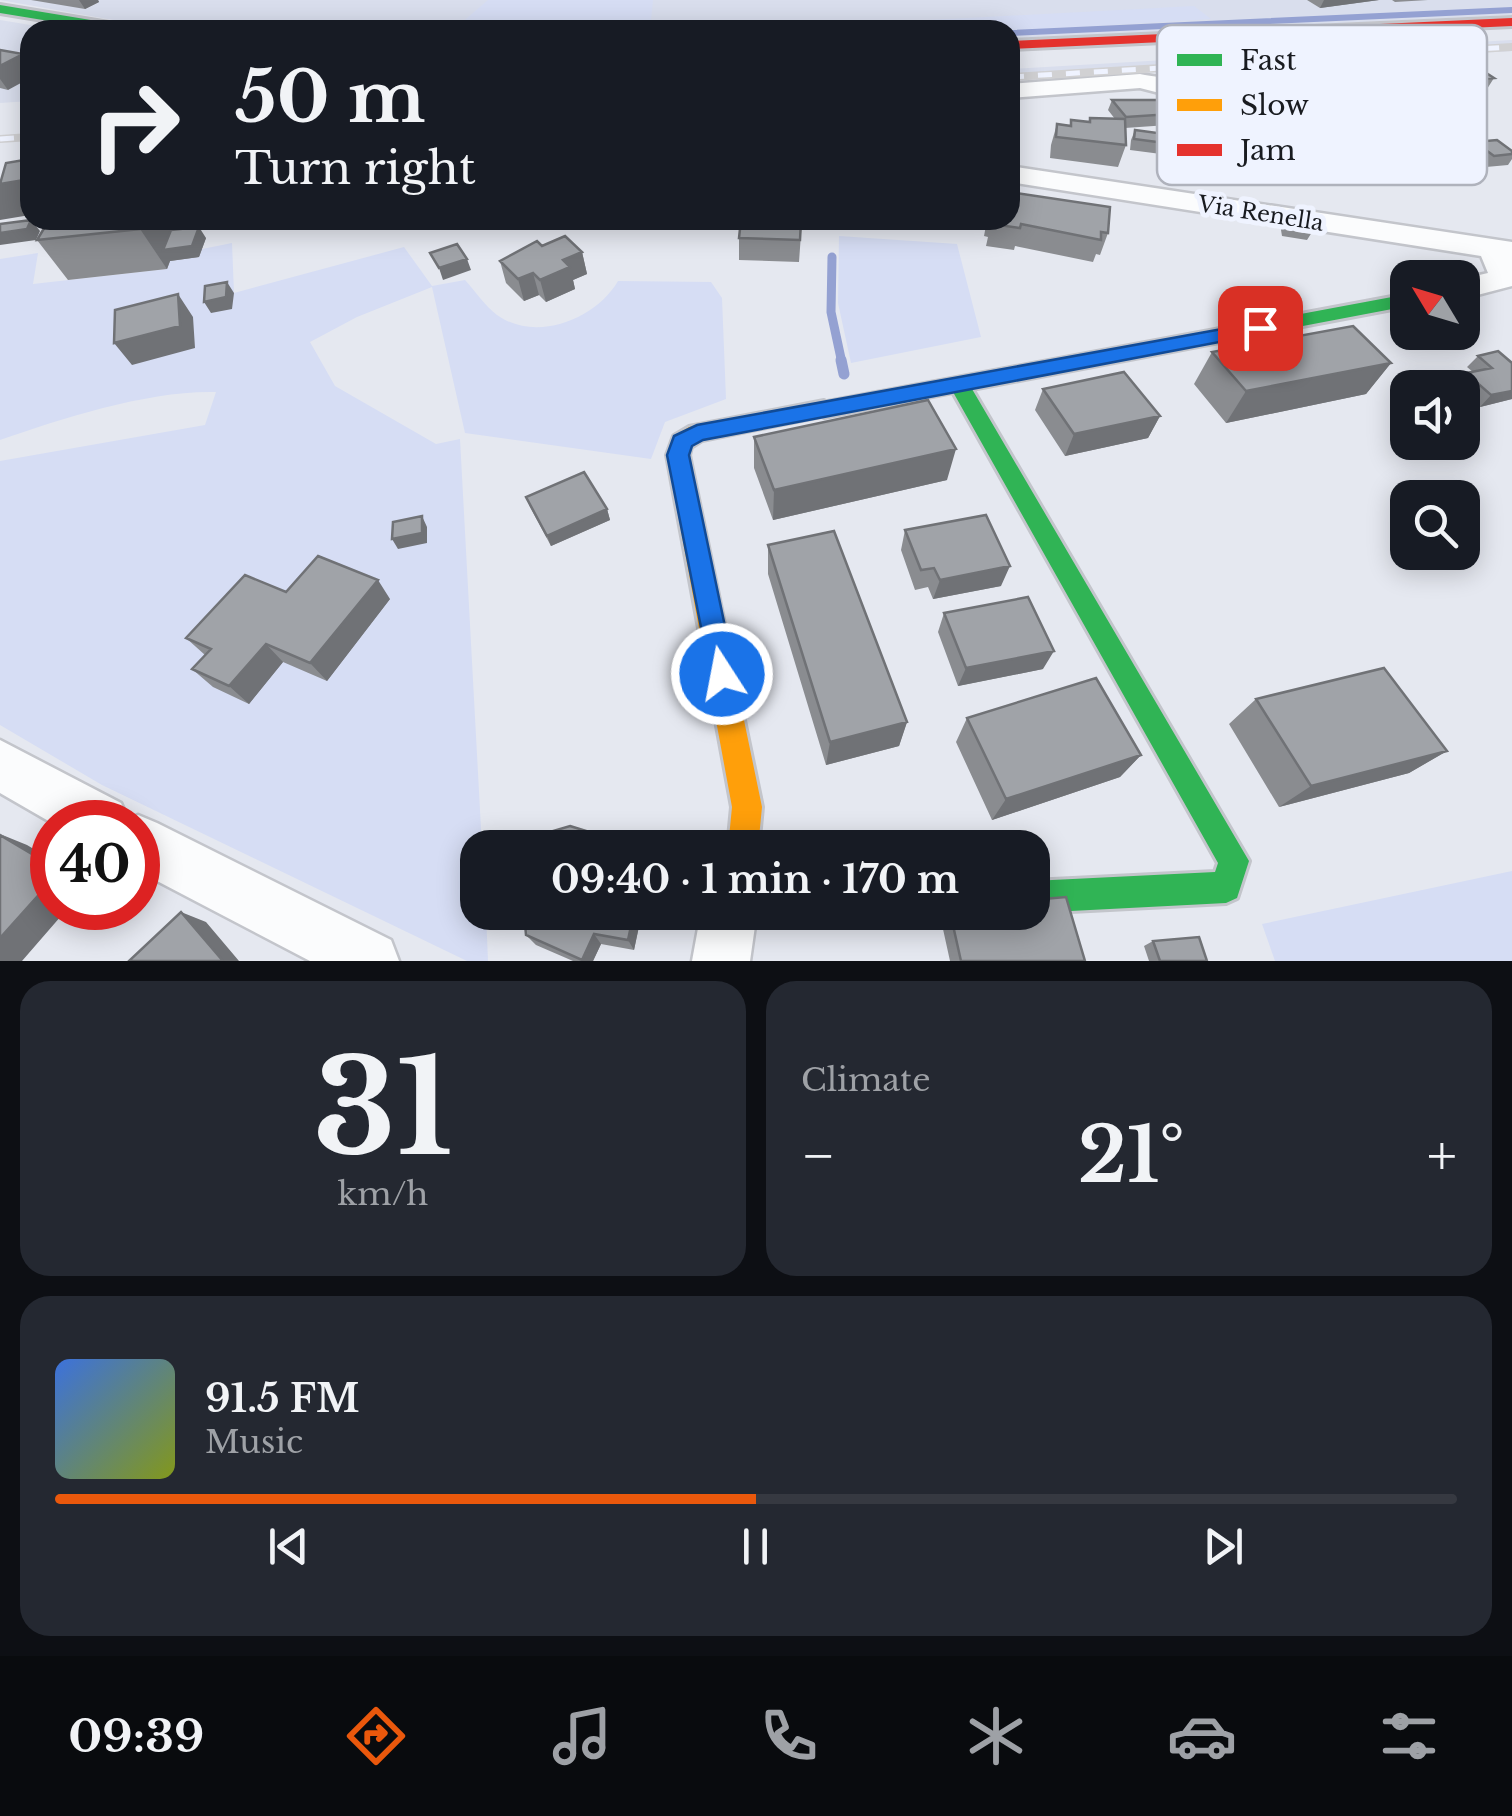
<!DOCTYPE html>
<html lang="en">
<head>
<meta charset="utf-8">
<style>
	:root { --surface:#171b24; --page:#242831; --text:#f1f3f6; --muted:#9ea1a6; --line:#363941; --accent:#ea580c }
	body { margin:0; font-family:"Libre Baskerville",serif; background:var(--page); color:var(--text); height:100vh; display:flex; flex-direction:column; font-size:38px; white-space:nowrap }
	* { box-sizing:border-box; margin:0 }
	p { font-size:32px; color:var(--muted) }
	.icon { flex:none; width:55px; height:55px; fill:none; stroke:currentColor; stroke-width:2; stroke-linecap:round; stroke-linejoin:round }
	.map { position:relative; height:961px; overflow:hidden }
	.sheet { display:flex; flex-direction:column; gap:20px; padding:20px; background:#0d0f14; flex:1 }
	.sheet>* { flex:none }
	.hud { position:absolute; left:20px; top:20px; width:1000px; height:210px; border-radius:30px; box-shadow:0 5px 25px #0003; background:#171b24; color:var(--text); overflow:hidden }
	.needle { width:65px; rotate:308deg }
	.controls { position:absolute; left:1390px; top:260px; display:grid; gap:20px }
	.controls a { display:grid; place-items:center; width:90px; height:90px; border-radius:20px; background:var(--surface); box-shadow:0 5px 25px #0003; font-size:50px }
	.speed { position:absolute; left:30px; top:800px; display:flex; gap:20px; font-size:50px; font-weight:700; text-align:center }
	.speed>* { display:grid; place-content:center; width:130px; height:130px; border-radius:50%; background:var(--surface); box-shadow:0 5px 25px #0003; line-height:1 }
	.speed .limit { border:15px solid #d22; background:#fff; color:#111 }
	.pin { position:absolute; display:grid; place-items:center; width:85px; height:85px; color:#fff; margin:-42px; border-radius:20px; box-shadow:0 5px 15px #0006 }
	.me { position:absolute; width:110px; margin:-55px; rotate:349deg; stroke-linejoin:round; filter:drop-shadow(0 0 8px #0008) }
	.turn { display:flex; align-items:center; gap:35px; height:210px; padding:0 50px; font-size:45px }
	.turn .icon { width:130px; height:130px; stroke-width:2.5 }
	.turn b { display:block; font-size:70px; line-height:85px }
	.big { font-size:75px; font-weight:700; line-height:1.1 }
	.sheet .card { flex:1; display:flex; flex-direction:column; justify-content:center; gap:15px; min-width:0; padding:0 35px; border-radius:30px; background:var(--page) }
	.sheet .dial { align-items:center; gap:0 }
	.dial b { font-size:130px; line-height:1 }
	.song { display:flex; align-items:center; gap:30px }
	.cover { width:120px; height:120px; border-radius:15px; background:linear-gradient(135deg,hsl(220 70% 55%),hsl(70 70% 35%)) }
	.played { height:10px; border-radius:5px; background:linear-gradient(90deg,var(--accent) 50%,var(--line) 50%) }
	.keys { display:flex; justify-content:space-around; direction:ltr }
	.heat { display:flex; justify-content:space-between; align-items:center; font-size:55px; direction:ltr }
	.sheet .tiles { flex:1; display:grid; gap:20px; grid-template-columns:1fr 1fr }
	.card:last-child { grid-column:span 2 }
	.trip { position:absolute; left:460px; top:830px; width:590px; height:100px; border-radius:30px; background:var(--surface); box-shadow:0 5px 25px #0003; font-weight:700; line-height:100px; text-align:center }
	.tab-bar { display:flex; height:160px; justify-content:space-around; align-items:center; background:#090b0e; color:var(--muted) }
	.tab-bar .icon { width:70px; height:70px }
	.tab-bar .active { color:var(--accent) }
	.tab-bar b { font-size:45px; color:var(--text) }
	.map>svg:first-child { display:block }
	.built { fill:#d9deed }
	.green { fill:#d6ddf4 }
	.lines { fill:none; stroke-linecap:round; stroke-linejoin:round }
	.stream-far2 { stroke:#94a1d2; stroke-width:6 }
	.stream-far1 { stroke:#94a1d2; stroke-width:9 }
	.stream { stroke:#94a1d2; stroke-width:11 }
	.street-casing { stroke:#c3c5cb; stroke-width:5 }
	.fast-casing { stroke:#c3c5cb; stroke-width:6 }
	.slow-casing { stroke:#c3c5cb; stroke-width:6 }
	.jam-casing { stroke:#c3c5cb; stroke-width:6 }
	.street { fill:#fbfcfd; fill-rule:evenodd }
	.fast { fill:#30b455; fill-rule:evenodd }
	.slow { fill:#ff9f0a; fill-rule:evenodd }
	.jam { fill:#e5322d; fill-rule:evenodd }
	.rail-casing { stroke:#d1d1d3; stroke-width:8 }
	.rail { stroke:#eff3ff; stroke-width:5; stroke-dasharray:14; stroke-linecap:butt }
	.wall { fill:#8a8c90 }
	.shaded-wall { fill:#707276 }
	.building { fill:#a0a3a8; stroke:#707276; stroke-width:2.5 }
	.route { fill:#1a73e8; stroke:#114b97; stroke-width:2.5 }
	.labels { text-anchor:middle; stroke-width:10; stroke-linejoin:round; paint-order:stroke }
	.far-street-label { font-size:22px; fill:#191b20; stroke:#eff3ff }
	.key { fill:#eff3ff; stroke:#afb2bc; stroke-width:2.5 }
	.key-label { font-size:28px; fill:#191b20 }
</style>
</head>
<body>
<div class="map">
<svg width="1512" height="961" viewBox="0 0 1512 961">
	<rect width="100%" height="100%" fill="#e5e8f0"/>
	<path class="built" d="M0,0H1512V15L1010,39V30H170Z
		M0,20L61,30H30V101L0,103Z
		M1512,40V51L1010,81V69Z"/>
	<path class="green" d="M488,0H653L650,30H453Z
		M1194,6L1211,19L1010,31L739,30Z
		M839,236L957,244L981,337L851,363L838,303Z
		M232,243L234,293L404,247L432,286L465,280C475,291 485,306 497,315C536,343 596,319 618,281L711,282L722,298L726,399L665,422L651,459L465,433L432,287L357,317L310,342L335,386L436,444L460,439L482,847L478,848V912L486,913L488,961H467L102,785L0,725V461L205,425L216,392C150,390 63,418 0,440V259L38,253L33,284L167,269L170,261L199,257L202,249Z
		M1512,871V961H1275L1262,924Z"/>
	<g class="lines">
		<path class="stream-far2" d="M1010,33L1512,10"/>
		<path class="stream-far1" d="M832,257L831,312L842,363"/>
		<path class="stream" d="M841,360L844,374"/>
		<defs>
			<path id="street" d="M1140,74C1163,79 1264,89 1273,99L1260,107L1179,98L1140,88L1010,98V84Z
				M1010,166L1512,242V286L1462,299V279L1488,273L1481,256L1010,182Z
				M0,740L121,803L128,819L138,815L157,823L391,940L399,961H310L138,871V822L52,823L0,793Z
				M701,912H757L750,961H692Z"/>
			<path id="fast" d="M0,5L127,26L133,30H104L0,13Z
				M1408,294V306L972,389L1249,861L1237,898L1226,903L1032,913L1031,912L1032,881L1215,872L1218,863L953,392L824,417L814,409L817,404Z"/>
			<path id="slow" d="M824,401L834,409L831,414L702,440L691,447L689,455L762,807L758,848H728L732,807L667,455L674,436L689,427Z"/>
			<path id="jam" d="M1512,18V26L1010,49V41Z"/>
		</defs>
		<use href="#street" class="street-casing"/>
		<use href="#fast" class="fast-casing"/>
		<use href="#slow" class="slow-casing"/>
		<use href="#jam" class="jam-casing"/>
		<use href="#street" class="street"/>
		<use href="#fast" class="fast"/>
		<use href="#slow" class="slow"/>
		<use href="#jam" class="jam"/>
		<defs>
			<path id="rail" d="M1010,77L1512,47
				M0,139L30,137"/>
		</defs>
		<use href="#rail" class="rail-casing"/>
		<use href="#rail" class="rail"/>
	</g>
	<path class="wall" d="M31,0H98L99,2L85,9Z
		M1307,0H1379L1320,8Z
		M1392,0H1428L1395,2Z
		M1261,47L1322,58L1311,78L1300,79L1323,101L1307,131L1241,134L1235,127L1219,128L1204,110L1213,89L1268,87L1271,80L1266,81L1252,67Z
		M0,50L8,90L0,88Z
		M1438,67L1494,78L1487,89L1451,92L1432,78Z
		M1112,100L1172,114L1168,125L1125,128L1126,145L1118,167L1050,158L1051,145L1057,124L1070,125L1071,120L1089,122L1090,118L1115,119L1108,110Z
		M1332,101L1414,137L1411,143L1485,168L1477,179L1429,183L1395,154L1398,149L1371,151L1326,112Z
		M1135,130L1165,143L1161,154L1130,150L1131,140Z
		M1475,142L1512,151V159L1508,165L1486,167L1467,153Z
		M1287,219L1314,229L1307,240L1282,236L1281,230Z
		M49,220H167L173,230L206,238L199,257L170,261L167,269L68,280L37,240Z
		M802,220L799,262L739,260V238Z
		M987,220H1010L1108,233L1100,255L1096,254L1093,262L1015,246L1014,250L986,246L988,237L984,236Z
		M542,246L582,252L587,274L573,280L575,289L546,302L539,295L524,301L506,283L500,261Z
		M1212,352L1391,363L1366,394L1226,423L1194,384Z
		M1478,356L1512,363V399L1480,407L1462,391V388H1459L1456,385L1466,373L1473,372L1467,367Z
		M1043,389L1160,416L1148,438L1065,456L1035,410Z
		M754,437L947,480L773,520L754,468Z
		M526,497L607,509L610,520L551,546L530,507Z
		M905,530L1001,586L933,599L928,587L915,590L901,550Z
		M768,545L907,722L899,746L826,765L768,574Z
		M286,592L390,599L327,681L283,662L249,704L213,687L192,669L205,655L186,638Z
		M944,613L1043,669L958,686L938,632Z
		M1256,699L1447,751L1409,773L1279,807L1229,724Z
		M967,718L1141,755L1120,777L992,820L956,742Z
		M642,912L634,950L601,944L593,961H573L536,945L526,935Z
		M947,912H1032L1085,961H950L941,920Z
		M1153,941L1207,961H1149L1144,946Z"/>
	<path class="shaded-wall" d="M79,0H98L99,2L85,9Z
		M1324,0H1379L1320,8Z
		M23,54L30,65V78L8,90L0,79V66Z
		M30,179V215L0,220V184Z
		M31,220L40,231L36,240L0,245V232Z
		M145,220H167L179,239L199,227L206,238L199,257L170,261L167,269L140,229Z
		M582,252L587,274L573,280L575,289L546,302L540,280L563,260Z
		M467,259L471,270L443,280L439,268Z
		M533,273L539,295L524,301L518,279Z
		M227,282L234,293L232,309L211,313L204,302Z
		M178,294L193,317L195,348L132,365L114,343Z
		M1391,363L1366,394L1226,423L1246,391Z
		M1512,391V399L1480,407L1491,395Z
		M1160,416L1148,438L1065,456L1074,434Z
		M956,449L947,480L773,520L774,490Z
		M607,509L610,520L551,546L547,536Z
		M422,516L427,527V543L398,549L392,539Z
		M1010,566L1001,586L933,599L940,580Z
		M378,580L390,599L327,681L310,663Z
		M266,644L283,662L249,704L229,686Z
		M1054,651L1043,669L958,686L966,668Z
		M907,722L899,746L826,765L830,742Z
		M1447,751L1409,773L1279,807L1311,786Z
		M1141,755L1120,777L992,820L1006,799Z
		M0,834L27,845L52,860V866Z
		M52,880V908H68L22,961H0V938Z
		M181,912L206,922L239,961H223Z
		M634,912H642L634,950L628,940Z
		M594,934L601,944L593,961H583L582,960Z"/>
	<path class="building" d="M0,50L23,54L0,66Z
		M1474,65L1494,78L1458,81L1438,67Z
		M1112,100H1160L1172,114L1126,117Z
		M1090,118L1125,119L1126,145L1056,137L1057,124L1071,126V120L1090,122Z
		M1135,130L1165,134V143L1134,139Z
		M1497,140L1512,151V154L1494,156L1475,142Z
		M30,159V179L0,184L6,163Z
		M1010,192L1110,207L1108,233L1101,232V240L1021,224L1020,228L992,224L993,220H1010Z
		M1287,219L1313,223L1314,229L1288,225Z
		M31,220L27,229L0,233V224Z
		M49,220H145L140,229L37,240Z
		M741,220H801L800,240L739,238Z
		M199,227L192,246L163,250L171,230Z
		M565,236L582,252L563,260L570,267L540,280L533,273L518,279L500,261L537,241L542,246Z
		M457,244L467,259L439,268L430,253Z
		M227,282L226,297L204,302L205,286Z
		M178,294L180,326L114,343L115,310Z
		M1353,326L1391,363L1246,391L1212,352Z
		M1498,351L1512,363V391L1491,395L1466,373L1492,368L1478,356Z
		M1124,372L1160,416L1074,434L1043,389Z
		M928,400L956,449L774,490L754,437Z
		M584,472L607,509L547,536L526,497Z
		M986,515L1010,566L940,580L934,568L921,570L905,530Z
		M422,516V533L392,539L393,522Z
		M834,531L907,722L830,742L768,545Z
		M318,556L378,580L310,663L266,644L229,686L192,669L211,649L186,638L245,575L286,592Z
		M1028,597L1054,651L966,668L944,613Z
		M1384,668L1447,751L1311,786L1256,699Z
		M1096,678L1141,755L1006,799L967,718Z
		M570,826L609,838L607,848H516V842Z
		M0,835L52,866V880L0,938Z
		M1066,897L1085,961H961L950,912H1032V900Z
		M181,912L223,961H129Z
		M524,912H634L628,940L594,934L582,960L526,935Z
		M1199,937L1207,961H1160L1153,941Z"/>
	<path class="route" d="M1260,322L1270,328L1267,333L703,440L692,446L689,455L735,674L731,683L722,686L712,683L667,455L674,436L697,425Z"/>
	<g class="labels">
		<g class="far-street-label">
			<text transform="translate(1261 213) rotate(9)" y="8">Via Renella</text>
		</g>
	</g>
	<rect x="1157" y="25" width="330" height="160" rx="15" class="key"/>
	<rect x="1177" y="54" width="45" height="12" fill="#30b455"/>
	<rect x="1177" y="99" width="45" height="12" fill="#ff9f0a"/>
	<rect x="1177" y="144" width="45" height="12" fill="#e5322d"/>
	<g class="key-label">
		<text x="1240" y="70">Fast</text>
		<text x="1240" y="115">Slow</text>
		<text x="1240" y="160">Jam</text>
	</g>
</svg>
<div class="controls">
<a><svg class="needle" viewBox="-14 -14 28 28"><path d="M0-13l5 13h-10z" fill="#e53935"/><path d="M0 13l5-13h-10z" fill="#9ea1a6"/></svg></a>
<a><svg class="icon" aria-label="sound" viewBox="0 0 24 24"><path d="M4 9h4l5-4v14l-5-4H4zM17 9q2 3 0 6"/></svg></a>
<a><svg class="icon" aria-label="search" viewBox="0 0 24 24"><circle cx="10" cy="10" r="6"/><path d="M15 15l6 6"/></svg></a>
</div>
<div class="speed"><div class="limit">40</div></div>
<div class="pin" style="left:1260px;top:328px;background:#d93025"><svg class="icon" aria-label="arrive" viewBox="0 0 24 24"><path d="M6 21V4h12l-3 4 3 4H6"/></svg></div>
<svg class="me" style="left:722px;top:674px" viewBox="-20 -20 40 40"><circle r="17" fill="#1a73e8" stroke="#fff" stroke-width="3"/><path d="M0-11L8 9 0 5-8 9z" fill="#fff"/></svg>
<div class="trip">09:40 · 1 min · 170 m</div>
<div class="hud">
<div class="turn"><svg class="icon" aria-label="right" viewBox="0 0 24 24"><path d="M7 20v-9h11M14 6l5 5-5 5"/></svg><div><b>50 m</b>Turn right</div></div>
</div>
</div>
<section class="sheet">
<div class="tiles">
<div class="card dial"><b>31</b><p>km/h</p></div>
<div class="card"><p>Climate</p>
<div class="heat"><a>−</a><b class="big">21°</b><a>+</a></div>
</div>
<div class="card">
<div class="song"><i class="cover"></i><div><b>91.5 FM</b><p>Music</p></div></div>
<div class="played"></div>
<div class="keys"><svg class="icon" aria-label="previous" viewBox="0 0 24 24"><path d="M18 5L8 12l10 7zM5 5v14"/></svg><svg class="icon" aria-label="pause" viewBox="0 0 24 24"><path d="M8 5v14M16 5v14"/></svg><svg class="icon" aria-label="next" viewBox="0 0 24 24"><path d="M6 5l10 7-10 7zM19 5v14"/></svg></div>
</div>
</div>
</section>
<nav class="tab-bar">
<b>09:39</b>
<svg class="icon active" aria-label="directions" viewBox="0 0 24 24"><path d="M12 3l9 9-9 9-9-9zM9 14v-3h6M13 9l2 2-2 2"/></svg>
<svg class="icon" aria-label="music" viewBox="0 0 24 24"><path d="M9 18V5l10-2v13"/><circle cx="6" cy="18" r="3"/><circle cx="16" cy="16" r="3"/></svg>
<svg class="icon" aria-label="phone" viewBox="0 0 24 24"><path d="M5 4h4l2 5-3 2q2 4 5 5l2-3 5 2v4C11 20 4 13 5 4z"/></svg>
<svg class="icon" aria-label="climate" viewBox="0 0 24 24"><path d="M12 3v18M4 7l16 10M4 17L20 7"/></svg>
<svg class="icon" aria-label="car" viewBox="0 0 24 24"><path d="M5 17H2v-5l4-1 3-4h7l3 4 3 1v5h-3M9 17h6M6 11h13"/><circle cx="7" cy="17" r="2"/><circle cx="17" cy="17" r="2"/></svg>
<svg class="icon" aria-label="filters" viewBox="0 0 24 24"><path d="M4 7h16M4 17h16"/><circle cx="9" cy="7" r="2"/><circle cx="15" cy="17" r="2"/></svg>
</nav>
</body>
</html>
